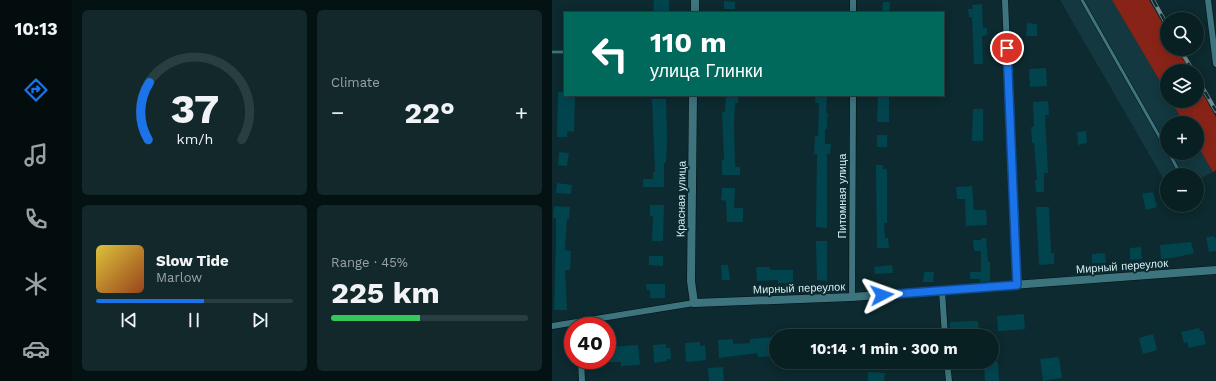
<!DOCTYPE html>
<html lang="en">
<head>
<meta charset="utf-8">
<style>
	:root { --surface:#092023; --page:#12282b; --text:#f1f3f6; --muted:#99a3a6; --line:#293e41; --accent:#1a73e8 }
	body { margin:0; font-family:"Work Sans",sans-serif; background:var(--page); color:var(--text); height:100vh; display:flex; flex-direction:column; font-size:15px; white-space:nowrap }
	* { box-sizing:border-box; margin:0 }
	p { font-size:13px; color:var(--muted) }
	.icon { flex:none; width:22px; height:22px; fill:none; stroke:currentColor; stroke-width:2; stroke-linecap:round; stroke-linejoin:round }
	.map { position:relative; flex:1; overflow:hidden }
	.side { display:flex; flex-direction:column; gap:10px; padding:10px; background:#051213; width:480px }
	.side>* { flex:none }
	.guide { position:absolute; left:12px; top:12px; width:380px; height:84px; border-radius:0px; box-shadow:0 2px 10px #0003,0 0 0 1px var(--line); background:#00695c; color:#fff; overflow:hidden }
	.fabs { position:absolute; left:608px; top:12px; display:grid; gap:8px }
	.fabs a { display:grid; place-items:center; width:44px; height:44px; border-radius:50%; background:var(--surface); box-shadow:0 2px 10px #0003,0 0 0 1px var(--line); font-size:20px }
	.speed { position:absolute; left:12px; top:317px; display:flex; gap:8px; font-size:20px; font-weight:700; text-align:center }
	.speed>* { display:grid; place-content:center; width:52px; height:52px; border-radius:50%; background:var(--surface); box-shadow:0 2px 10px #0003,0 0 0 1px var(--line); line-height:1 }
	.speed .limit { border:6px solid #d22; background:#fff; color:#111 }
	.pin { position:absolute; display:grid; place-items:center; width:34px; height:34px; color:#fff; margin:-17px; border:2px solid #fff; border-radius:50%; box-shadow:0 1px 4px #0007 }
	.me { position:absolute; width:44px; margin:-22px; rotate:86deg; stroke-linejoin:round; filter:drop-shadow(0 0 3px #0008) }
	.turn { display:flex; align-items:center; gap:14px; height:84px; padding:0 20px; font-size:18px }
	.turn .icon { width:52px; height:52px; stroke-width:2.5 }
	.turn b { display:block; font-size:28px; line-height:34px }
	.big { font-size:30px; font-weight:700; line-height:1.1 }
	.side .widget { flex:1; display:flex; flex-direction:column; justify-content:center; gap:6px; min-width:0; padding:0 14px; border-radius:6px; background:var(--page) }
	.side .dial { align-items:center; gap:0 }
	.dial svg { height:104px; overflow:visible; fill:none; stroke:var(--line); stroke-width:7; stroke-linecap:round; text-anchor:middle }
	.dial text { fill:var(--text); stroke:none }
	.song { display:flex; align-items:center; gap:12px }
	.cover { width:48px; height:48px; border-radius:6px; background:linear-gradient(135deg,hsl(50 70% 55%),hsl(20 70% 35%)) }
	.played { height:4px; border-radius:2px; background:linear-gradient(90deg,var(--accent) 55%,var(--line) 55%) }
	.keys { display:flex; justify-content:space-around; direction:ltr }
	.heat { display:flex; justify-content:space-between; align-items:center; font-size:22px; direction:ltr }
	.charge { height:6px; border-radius:3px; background:linear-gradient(90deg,#34c759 45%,var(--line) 0) }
	.side .tiles { flex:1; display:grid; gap:10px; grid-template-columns:repeat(2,1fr) }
	.trip { position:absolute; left:217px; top:329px; width:230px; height:40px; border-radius:20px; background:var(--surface); box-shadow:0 2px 10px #0003,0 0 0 1px var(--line); font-weight:700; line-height:40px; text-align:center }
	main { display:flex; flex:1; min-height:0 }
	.dock { display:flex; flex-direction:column; width:72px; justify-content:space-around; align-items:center; background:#040d0e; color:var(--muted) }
	.dock .icon { width:28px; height:28px }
	.dock .current { color:var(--accent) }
	.dock b { font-size:18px; color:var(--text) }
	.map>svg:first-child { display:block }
	.built { fill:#13383f }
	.forest { fill:#882417 }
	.building { fill:#02444e }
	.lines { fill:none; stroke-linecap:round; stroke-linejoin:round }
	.service-casing { stroke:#021114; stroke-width:4 }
	.minor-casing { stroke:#021114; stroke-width:7 }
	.tertiary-casing { stroke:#021114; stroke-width:9 }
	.service { stroke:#3d747e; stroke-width:3 }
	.minor { stroke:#3d747e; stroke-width:6 }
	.tertiary { stroke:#3d747e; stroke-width:8 }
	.rail-casing { stroke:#6e8b90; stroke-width:4 }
	.rail { stroke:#0c2a2f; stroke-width:2.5; stroke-dasharray:8; stroke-linecap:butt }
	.route-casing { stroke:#114b97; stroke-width:10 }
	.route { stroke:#1a73e8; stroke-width:7 }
	.labels { text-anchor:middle; stroke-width:4; stroke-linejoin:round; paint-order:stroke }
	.street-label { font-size:11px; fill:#d4f0f5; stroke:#0c2a2f }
</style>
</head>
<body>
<main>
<nav class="dock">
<b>10:13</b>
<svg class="icon current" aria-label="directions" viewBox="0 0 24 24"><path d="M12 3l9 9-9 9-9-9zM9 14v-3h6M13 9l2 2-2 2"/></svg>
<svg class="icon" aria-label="music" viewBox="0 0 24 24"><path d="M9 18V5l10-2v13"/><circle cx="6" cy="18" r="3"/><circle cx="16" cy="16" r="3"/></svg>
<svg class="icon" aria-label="phone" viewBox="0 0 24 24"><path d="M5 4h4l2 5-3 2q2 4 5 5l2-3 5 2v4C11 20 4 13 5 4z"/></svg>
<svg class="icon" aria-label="climate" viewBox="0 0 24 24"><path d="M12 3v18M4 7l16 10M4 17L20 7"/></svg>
<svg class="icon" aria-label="car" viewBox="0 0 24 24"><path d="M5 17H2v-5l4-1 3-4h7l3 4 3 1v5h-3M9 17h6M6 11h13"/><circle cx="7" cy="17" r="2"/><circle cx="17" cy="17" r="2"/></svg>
</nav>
<section class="side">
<div class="tiles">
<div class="widget dial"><svg viewBox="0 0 100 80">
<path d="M14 69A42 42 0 1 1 86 69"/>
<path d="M14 69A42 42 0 0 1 15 25" stroke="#1a73e8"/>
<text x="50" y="56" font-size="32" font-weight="700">37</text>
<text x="50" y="72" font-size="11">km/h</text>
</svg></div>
<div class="widget"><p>Climate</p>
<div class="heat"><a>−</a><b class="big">22°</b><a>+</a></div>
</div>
<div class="widget">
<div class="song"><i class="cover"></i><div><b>Slow Tide</b><p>Marlow</p></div></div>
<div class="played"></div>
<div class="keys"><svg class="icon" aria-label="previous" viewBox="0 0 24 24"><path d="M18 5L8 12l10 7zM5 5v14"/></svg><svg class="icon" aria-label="pause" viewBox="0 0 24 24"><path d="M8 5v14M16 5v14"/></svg><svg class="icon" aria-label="next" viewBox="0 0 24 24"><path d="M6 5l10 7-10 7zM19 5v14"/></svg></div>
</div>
<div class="widget"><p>Range · 45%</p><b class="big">225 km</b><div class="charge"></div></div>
</div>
</section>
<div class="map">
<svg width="664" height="381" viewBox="0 0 664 381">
	<rect width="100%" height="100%" fill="#0c2a2f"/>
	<path class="built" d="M508,0H560L615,93V101H619L632,123H615V153H645V145L661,172L645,180V175H615V185Z"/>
	<path class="forest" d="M560,0H597L615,31V49H625L638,71H615V93Z
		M645,84L664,117V170L661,172L645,145V123H632L619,101H645Z"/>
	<path class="building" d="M102,0H117V13L101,12Z
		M172,1L183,2V9H172Z
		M331,2H338L337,13H330Z
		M430,4L431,28H435V35L430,36L431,64H422L420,17H417L416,9H421L420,5Z
		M475,23L485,24V36H474Z
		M494,68L495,86L478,87L477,69Z
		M6,92H13V95H23L22,132L15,131V137H5Z
		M174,95H186V103H183L182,126L183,167H188V175H170V160H172L170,112H173Z
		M264,95H275L274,113H276L275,123V129H273V144H279L278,154H275V228L264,227L265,154H262L263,136H266L267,103H263Z
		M326,95H337V122H325Z
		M100,99H114L115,140L114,163H112V187H91V179H101V172H103Z
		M496,101L497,115H493L496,173H492V192H484L483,180H485L482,143H480L479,127H482L481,102Z
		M421,109H431V141H420Z
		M534,131L535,143L526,145L525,132Z
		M325,135H335V147H325Z
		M7,152L17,153L15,166L6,165Z
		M324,165H331V169H335V223H332L333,238H336L337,248H325Z
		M5,183L20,185L19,194L4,193Z
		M420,186L422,210H434L435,225L414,226L413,199H405L404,187Z
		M170,188H183L182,208H191V222H175L174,201L169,200Z
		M601,192L605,207L594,210L590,194Z
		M98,205H112L111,241H100L101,216H98Z
		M2,206L18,207L17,219H15L13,250L19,251L18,270H13L15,310H2L4,239V218H1Z
		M484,207H497L499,253H502V264L487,265Z
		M662,236L664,239V251L657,252L654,237Z
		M429,238H434L436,262H438V281L428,282V279H418V272H429V251H422L421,240H429Z
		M264,241H275V281L265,280Z
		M639,242L642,253L621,258L609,259L608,245Z
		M589,247L590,259L578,260V248Z
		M553,253L554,263H540V254Z
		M97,256H111V266L97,265Z
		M169,265H176L178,280H170Z
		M340,265L341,273L323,274L322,267Z
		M204,267H218V270H241V283H226V280L205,281Z
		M372,272H382L381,282H371Z
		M94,284H113V298H98V290H95Z
		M472,314L473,329L446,331L445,316Z
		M426,321L427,331L398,332V322Z
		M647,328L648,331H651L654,344L637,348L635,342L632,343L629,332Z
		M601,334L605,350L591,354L587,338Z
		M221,337L222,356L206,357L205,353L167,358L166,340L181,339V344L198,343V339Z
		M148,342V346L153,345L154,360L134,362L133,343Z
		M114,344V348H118L119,359H115V361L102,363L101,345Z
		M86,345L88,365L69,366V362H55V347Z
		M507,357L510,378L491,381L488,359Z
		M40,360H50V368L41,369Z
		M432,362H446L447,381H433Z
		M171,367L172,381H157L156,368Z
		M316,372L333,373L332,381H316Z"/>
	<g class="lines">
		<defs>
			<path id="service" d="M530,0L615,150
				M0,52H13
				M617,153L629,175"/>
			<path id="minor" d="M453,0L465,285
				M656,0L664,64
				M301,13V0
				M390,291L393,336
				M300,297L301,95
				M0,326L142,303
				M29,360L30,381
				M395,362L397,381"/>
			<path id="tertiary" d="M143,13V0
				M141,95L139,281L142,303L300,297L664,270"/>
		</defs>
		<use href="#service" class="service-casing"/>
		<use href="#minor" class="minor-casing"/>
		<use href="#tertiary" class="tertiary-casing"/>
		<use href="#service" class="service"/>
		<use href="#minor" class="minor"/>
		<use href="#tertiary" class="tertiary"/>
		<defs>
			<path id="rail" d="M601,0L615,25
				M628,49L641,71
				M645,78L664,111"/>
		</defs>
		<use href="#rail" class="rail-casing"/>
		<use href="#rail" class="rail"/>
	</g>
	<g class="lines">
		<defs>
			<path id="route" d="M330,295L465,285L455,48"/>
		</defs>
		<use href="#route" class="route-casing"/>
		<use href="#route" class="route"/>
	</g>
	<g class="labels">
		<g class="street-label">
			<text transform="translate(290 196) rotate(-90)" y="4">Питомная улица</text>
			<text transform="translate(129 199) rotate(-89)" y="4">Красная улица</text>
			<text transform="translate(570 266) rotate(-4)" y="4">Мирный переулок</text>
			<text transform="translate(247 288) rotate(-2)" y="4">Мирный переулок</text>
		</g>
	</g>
</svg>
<div class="fabs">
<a><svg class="icon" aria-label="search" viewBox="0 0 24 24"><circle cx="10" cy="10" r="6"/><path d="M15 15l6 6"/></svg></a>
<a><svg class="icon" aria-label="layers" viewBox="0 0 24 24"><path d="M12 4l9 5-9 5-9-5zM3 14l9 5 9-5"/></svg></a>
<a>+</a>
<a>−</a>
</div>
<div class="speed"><div class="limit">40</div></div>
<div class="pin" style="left:455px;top:48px;background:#d93025"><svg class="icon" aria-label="arrive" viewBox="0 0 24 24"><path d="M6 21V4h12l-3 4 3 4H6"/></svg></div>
<svg class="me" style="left:330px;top:295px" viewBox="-20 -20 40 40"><path d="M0-17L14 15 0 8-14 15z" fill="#1a73e8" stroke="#fff" stroke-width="4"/></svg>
<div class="trip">10:14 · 1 min · 300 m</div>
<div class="guide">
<div class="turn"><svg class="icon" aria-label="left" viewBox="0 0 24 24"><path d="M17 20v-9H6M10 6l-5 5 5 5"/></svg><div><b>110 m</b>улица Глинки</div></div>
</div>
</div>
</main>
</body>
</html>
